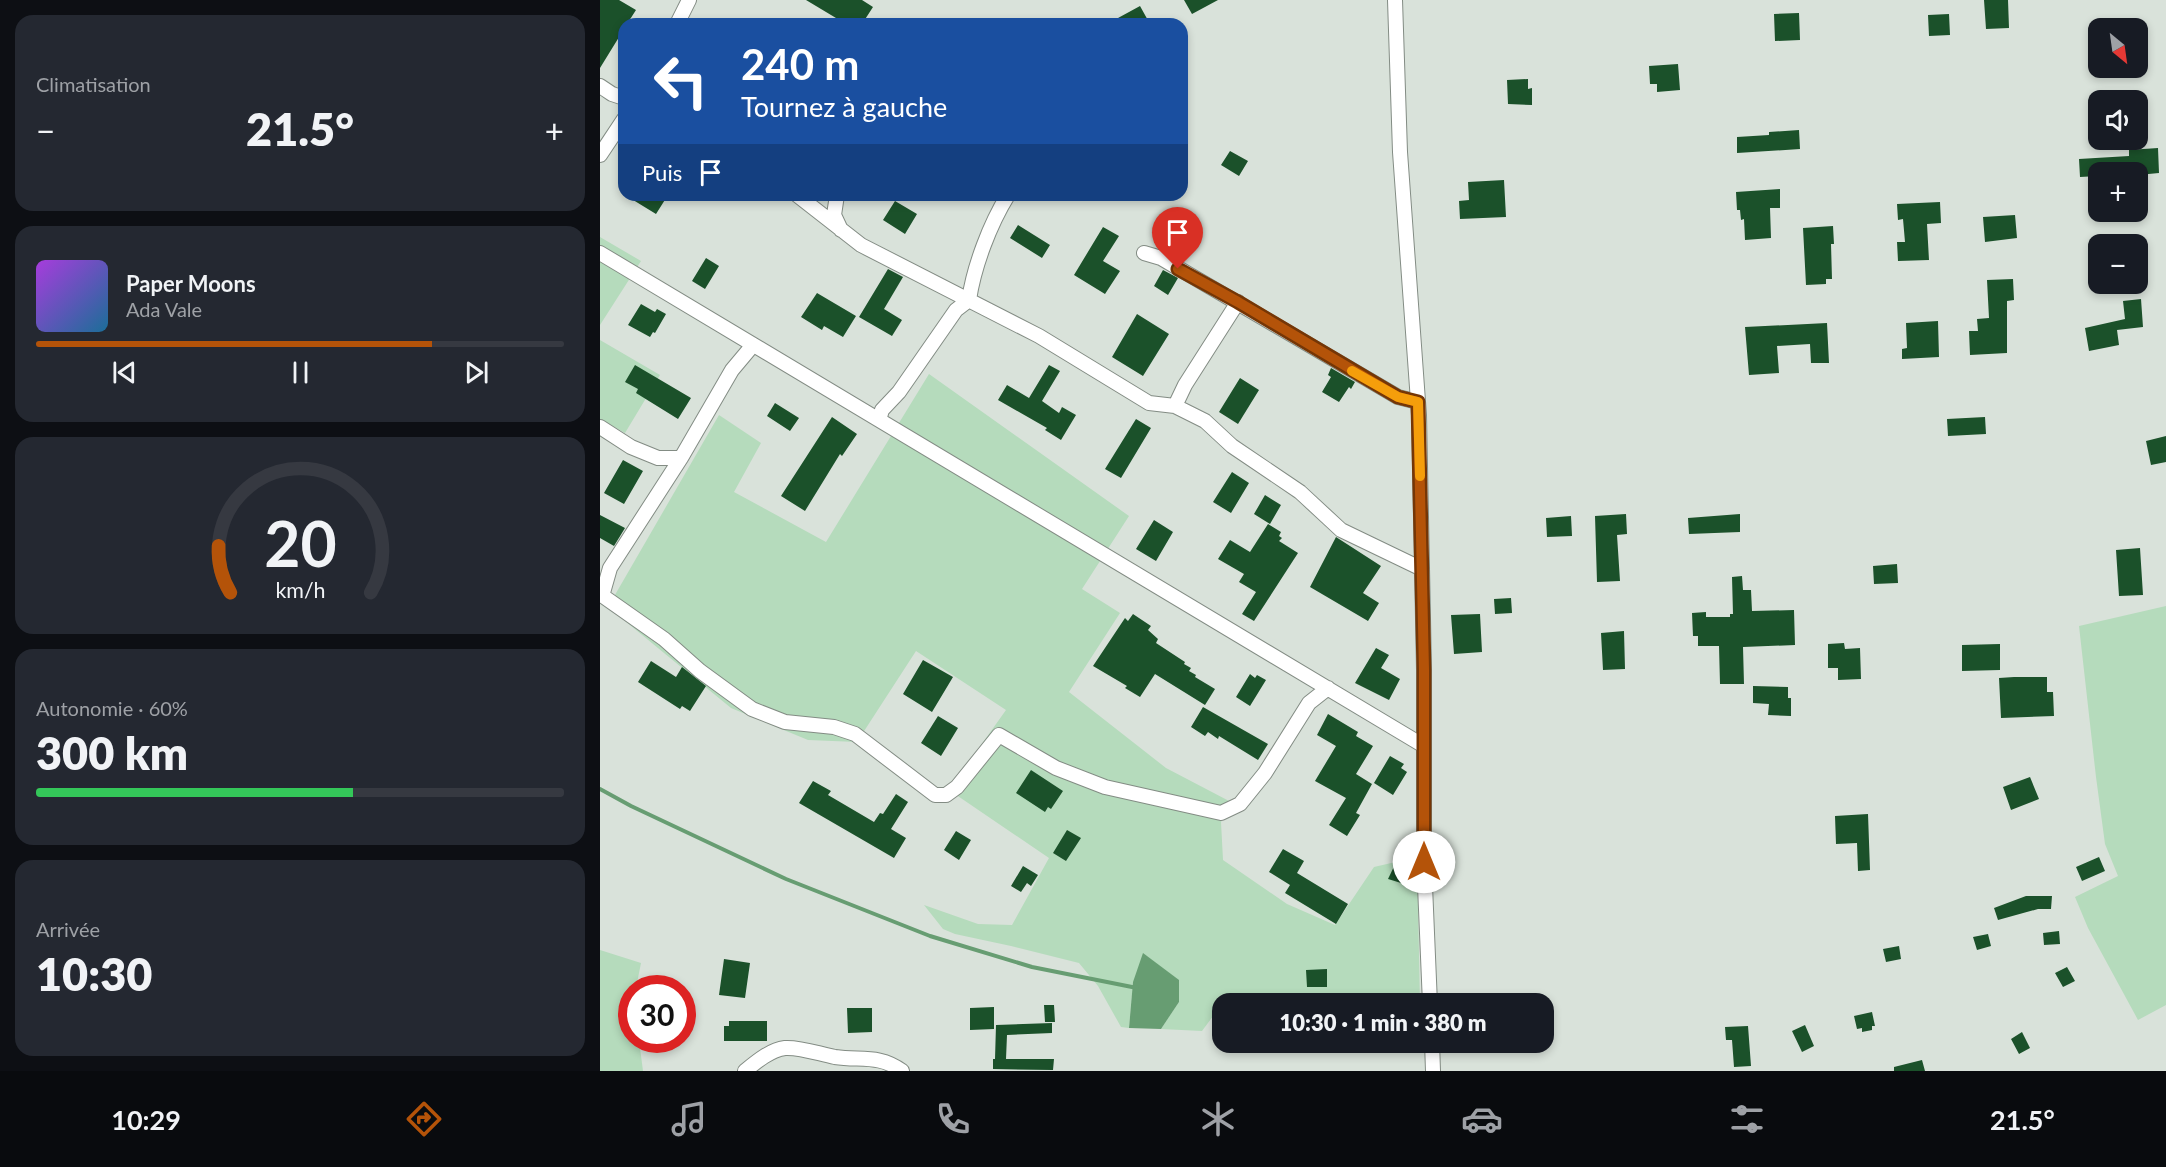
<!DOCTYPE html>
<html lang="fr">
<head>
<meta charset="utf-8">
<style>
	:root { --surface:#171b24; --page:#242831; --text:#f1f3f6; --muted:#9ea1a6; --line:#363941; --accent:#b45309 }
	body { margin:0; font-family:Lato,sans-serif; background:var(--page); color:var(--text); height:100vh; display:flex; flex-direction:column; font-size:22px; white-space:nowrap }
	* { box-sizing:border-box; margin:0 }
	p { font-size:20px; color:var(--muted) }
	.icon { flex:none; width:33px; height:33px; fill:none; stroke:currentColor; stroke-width:2; stroke-linecap:round; stroke-linejoin:round }
	.map { position:relative; flex:1; overflow:hidden }
	.sheet { display:flex; flex-direction:column; gap:15px; padding:15px; background:#0d0f14; width:600px }
	.sheet>* { flex:none }
	.top-card { position:absolute; left:18px; top:18px; width:570px; height:183px; border-radius:18px; box-shadow:0 3px 9px #0003; background:#1a4fa0; color:#fff; overflow:hidden }
	.needle { width:39px; rotate:151deg }
	.tools { position:absolute; left:1488px; top:18px; display:grid; gap:12px }
	.tools a { display:grid; place-items:center; width:60px; height:60px; border-radius:12px; background:var(--surface); box-shadow:0 3px 9px #0003; font-size:30px }
	.speed { position:absolute; left:18px; top:975px; display:flex; gap:12px; font-size:30px; font-weight:700; text-align:center }
	.speed>* { display:grid; place-content:center; width:78px; height:78px; border-radius:50%; background:var(--surface); box-shadow:0 3px 9px #0003; line-height:1 }
	.speed .limit { border:9px solid #d22; background:#fff; color:#111 }
	.pin { position:absolute; display:grid; place-items:center; width:51px; height:51px; color:#fff; margin:-62px -26px; border-radius:50% 50% 50% 0; rotate:-45deg; box-shadow:0 0 6px #0007 }
	.pin .icon { rotate:45deg }
	.me { position:absolute; width:66px; margin:-33px; rotate:0deg; stroke-linejoin:round; filter:drop-shadow(0 0 4px #0008) }
	.turn { display:flex; align-items:center; gap:21px; height:126px; padding:0 24px; font-size:27px }
	.turn .icon { width:78px; height:78px; stroke-width:2.5 }
	.turn b { display:block; font-size:42px; line-height:51px }
	.then { display:flex; align-items:center; height:57px; padding:0 24px; background:#0003; gap:12px; font-size:22px }
	.big { font-size:45px; font-weight:800; line-height:1.1 }
	.sheet .card { flex:1; display:flex; flex-direction:column; justify-content:center; gap:9px; min-width:0; padding:0 21px; border-radius:18px; background:var(--page) }
	.sheet .dial { align-items:center; gap:0 }
	.dial svg { height:156px; overflow:visible; fill:none; stroke:var(--line); stroke-width:7; stroke-linecap:round; text-anchor:middle }
	.dial text { fill:var(--text); stroke:none }
	.song { display:flex; align-items:center; gap:18px }
	.cover { width:72px; height:72px; border-radius:9px; background:linear-gradient(135deg,hsl(280 70% 55%),hsl(200 70% 35%)) }
	.played { height:6px; border-radius:3px; background:linear-gradient(90deg,var(--accent) 75%,var(--line) 75%) }
	.keys { display:flex; justify-content:space-around; direction:ltr }
	.heat { display:flex; justify-content:space-between; align-items:center; font-size:33px; direction:ltr }
	.charge { height:9px; border-radius:4px; background:linear-gradient(90deg,#34c759 60%,var(--line) 0) }
	.trip { position:absolute; left:612px; top:993px; width:342px; height:60px; border-radius:18px; background:var(--surface); box-shadow:0 3px 9px #0003; font-weight:800; line-height:60px; text-align:center }
	.tabs { display:flex; height:96px; justify-content:space-around; align-items:center; background:#090b0e; color:var(--muted) }
	.tabs .icon { width:42px; height:42px }
	.tabs .on { color:var(--accent) }
	.tabs b { font-size:27px; color:var(--text) }
	main { display:flex; flex:1; min-height:0 }
	.map>svg:first-child { display:block }
	.green { fill:#b5dbbc }
	.water { fill:#679d72 }
	.lines { fill:none; stroke-linecap:round; stroke-linejoin:round }
	.stream { stroke:#679d72; stroke-width:4 }
	.building { fill:#1b512a }
	.street-casing { stroke:#838c84; stroke-width:16 }
	.street { stroke:#fff; stroke-width:14 }
	.route-casing { stroke:#753606; stroke-width:15 }
	.route { stroke:#b45309; stroke-width:10 }
	.slow { stroke:#f59e0b; stroke-width:10 }
</style>
</head>
<body>
<main>
<section class="sheet">
<div class="card"><p>Climatisation</p>
<div class="heat"><a>−</a><b class="big">21.5°</b><a>+</a></div>
</div>
<div class="card">
<div class="song"><i class="cover"></i><div><b>Paper Moons</b><p>Ada Vale</p></div></div>
<div class="played"></div>
<div class="keys"><svg class="icon" aria-label="previous" viewBox="0 0 24 24"><path d="M18 5L8 12l10 7zM5 5v14"/></svg><svg class="icon" aria-label="pause" viewBox="0 0 24 24"><path d="M8 5v14M16 5v14"/></svg><svg class="icon" aria-label="next" viewBox="0 0 24 24"><path d="M6 5l10 7-10 7zM19 5v14"/></svg></div>
</div>
<div class="card dial"><svg viewBox="0 0 100 80">
<path d="M14 69A42 42 0 1 1 86 69"/>
<path d="M14 69A42 42 0 0 1 8 45" stroke="#b45309"/>
<text x="50" y="56" font-size="32" font-weight="700">20</text>
<text x="50" y="72" font-size="11">km/h</text>
</svg></div>
<div class="card"><p>Autonomie · 60%</p><b class="big">300 km</b><div class="charge"></div></div>
<div class="card"><p>Arrivée</p><b class="big">10:30</b></div>
</section>
<div class="map">
<svg width="1566" height="1071" viewBox="0 0 1566 1071">
	<rect width="100%" height="100%" fill="#d9e2da"/>
	<path class="green" d="M0,237L41,261L0,325Z
		M0,340L60,375L25,433L0,419Z
		M329,374L529,516L482,589L520,613L469,692L566,768L631,802L621,822L623,860L687,904L735,925L774,867L817,857L820,1003L622,1004L602,1031L561,1029L579,1002L533,982L529,1028L521,1027L498,986L479,963L411,946L355,934L343,929L324,905L378,924L412,925L449,858L349,790L406,710L316,651L257,742L208,740L131,708L8,607L119,415L161,443L134,492L226,542Z
		M1566,606V1005L1538,1020L1488,928L1475,897L1518,876L1505,844L1496,777L1479,626Z
		M0,950L41,963L36,988H32V1040H39L43,1071H0Z"/>
	<path class="water" d="M543,953L579,980V1002L561,1029L529,1028L533,982Z"/>
	<g class="lines">
		<path class="stream" d="M0,789L31,806L186,879L330,936L432,967L537,988"/>
	</g>
	<path class="building" d="M0,0H19L36,10L27,24H24V29L0,68Z
		M206,0H262L273,7L262,24H246Z
		M584,0H618L592,14Z
		M1384,0H1408L1409,28L1386,29Z
		M540,6L550,24H507Z
		M1199,13L1200,40L1175,41L1174,14Z
		M1349,14L1350,35L1329,36L1328,15Z
		M1078,64L1080,90L1057,92V84H1050L1049,66Z
		M928,79V89L932,88V105L908,104L907,80Z
		M1199,130L1200,149L1137,153V137L1169,135V132Z
		M1558,148L1559,173L1538,175V172H1498V176L1480,177L1479,159L1529,156V150Z
		M630,151L648,161L639,176L621,165Z
		M904,180L906,217L860,219L859,201L869,200L868,182Z
		M1180,189V208H1170L1171,238L1145,240L1144,219L1141,220L1140,210H1137L1136,192Z
		M25,195H68L56,214Z
		M295,201L317,214L305,234L283,220Z
		M1340,202L1341,223L1327,224L1329,260L1298,261L1297,242H1305L1303,219L1298,220L1297,204Z
		M1415,215L1417,238L1385,242L1383,217Z
		M418,225L450,245L442,258L410,238Z
		M1233,226L1234,244H1231L1232,279H1226V284L1206,285L1203,228Z
		M503,227L519,236L503,261L520,271L505,294L474,275Z
		M106,258L119,266L105,289L92,281Z
		M288,269L303,277L284,309L302,320L292,336L259,317Z
		M563,270L578,278L568,295L554,286Z
		M1413,279L1414,300L1407,301V353L1370,355L1369,331H1378L1377,319L1389,318L1387,280Z
		M217,293L256,316L243,337L224,326L222,330L201,317Z
		M1541,299L1543,327L1517,330L1519,345L1489,351L1485,328L1525,319L1523,301Z
		M41,304L55,312L57,309L66,314L55,333L53,332L50,337L28,325Z
		M537,314L569,334L543,376L512,357Z
		M1338,321L1339,357L1302,359V349L1307,348L1306,323Z
		M1227,323L1229,363H1211L1210,344L1177,346L1179,373L1149,375L1145,327Z
		M35,365L91,398L78,419L36,393L38,389L25,382Z
		M449,365L460,371L442,401L459,413L462,407L476,415L461,440L445,430L447,428L398,400L407,385L429,398Z
		M731,368L755,382L751,389L749,387L739,402L722,392L731,377L728,375Z
		M640,378L659,390L638,424L619,412Z
		M175,403L199,418L190,431L167,416Z
		M232,417L257,434L242,456L240,454L205,511L181,496Z
		M1385,417L1386,434L1348,436L1347,419Z
		M536,419L551,428L521,478L505,469Z
		M1566,436V462L1551,465L1546,441Z
		M23,460L43,471L24,504L4,493Z
		M632,472L649,483L631,513L613,502Z
		M665,495L681,505L670,524L654,514Z
		M1026,514L1027,534L1017,535L1020,581L997,582L995,516Z
		M1140,514V532L1089,534L1088,518Z
		M0,515L25,528L14,546L0,538Z
		M971,516L972,536L947,537L946,518Z
		M554,520L573,532L556,561L536,549Z
		M668,524L681,532L679,536L682,538L679,541L698,553L654,621L642,614L656,592L639,582L644,574L618,559L630,540L650,552Z
		M736,537L781,566L763,593L779,603L768,621L710,587Z
		M1540,548L1543,595L1519,596L1516,550Z
		M1297,564L1298,583L1274,584L1273,566Z
		M1142,576L1143,590H1151L1152,611L1194,610L1195,645L1143,647L1144,684H1120L1119,646H1098V636H1093L1092,613L1106,612V617H1130V614H1133L1132,577Z
		M911,598L912,613L895,614L894,599Z
		M533,614L551,626L548,630L558,639L556,643L585,662L584,664L591,668L589,671L596,675L595,677L615,689L605,705L555,674L540,697L525,688L527,686L493,666L525,618L528,621Z
		M880,614L882,652L854,654L851,615Z
		M1024,631L1025,669L1003,670L1001,633Z
		M1244,643L1245,649L1260,648L1261,679L1238,680V668H1228V644Z
		M1400,644V670L1362,671V645Z
		M776,648L789,655L781,668L800,679L789,700L755,683Z
		M323,660L353,677L332,712L303,694Z
		M51,661L76,677L82,667L106,686L90,711L82,706L80,709L38,682Z
		M650,674L655,678L657,675L666,680L650,706L636,697Z
		M1414,677H1447V692H1453L1454,716L1401,718L1399,678Z
		M1153,686L1188,687V698H1191V716L1168,715L1169,704L1153,703Z
		M603,707L668,744L658,760L619,736L618,739L608,732L605,736L591,727Z
		M728,714L758,732L756,736L773,746L756,774L772,784L756,813L760,815L747,836L729,825L746,798L715,781L736,746L717,735Z
		M338,716L358,728L341,756L321,743Z
		M790,756L804,764L801,768L807,772L793,795L774,783Z
		M431,770L463,791L451,809L448,807L445,812L416,793Z
		M1430,777L1439,799L1411,810L1403,787Z
		M213,781L231,791L228,795L274,822L280,813L283,814L296,794L308,802L291,829L306,838L294,858L199,803Z
		M1268,814L1270,870L1258,871L1257,843L1236,844L1235,816Z
		M467,830L481,838L466,861L453,853Z
		M356,831L371,840L359,860L344,850Z
		M683,849L704,861L697,873L748,904L736,924L685,893L690,885L669,872Z
		M801,852L812,856L811,886L788,879Z
		M1499,857L1505,871L1482,881L1476,867Z
		M423,866L438,875L431,886L427,883L421,892L411,886Z
		M1426,896H1452L1451,909H1438L1398,920L1394,908Z
		M1459,931L1460,944L1444,945L1443,933Z
		M1388,934L1391,946L1377,950L1373,937Z
		M1299,946L1301,959L1286,962L1283,949Z
		M124,959L150,963L145,998L119,995Z
		M1467,967L1475,981L1463,987L1455,973Z
		M727,969V987H707L706,970Z
		M444,1005H454L455,1022H445Z
		M394,1007V1029L370,1030V1008Z
		M247,1008H272V1032L248,1033Z
		M1272,1012L1275,1026H1272V1030L1262,1032V1028L1257,1029L1254,1016Z
		M129,1021H167V1041H124V1026H129Z
		M452,1023V1033L407,1035L406,1059H454L453,1070L393,1069V1059H395L396,1025Z
		M1205,1025L1214,1046L1202,1052L1192,1031Z
		M1148,1026L1151,1066L1134,1067L1132,1040H1126L1125,1027Z
		M1422,1032L1430,1048L1419,1054L1411,1039Z
		M1322,1060L1325,1071H1294V1067Z"/>
	<g class="lines">
		<defs>
			<path id="street" d="M795,0L800,152L819,415L824,670V862L830,1004
				M77,24L89,0
				M0,86L12,94L24,98
				M0,155L24,119
				M197,195L261,245L439,336L549,403L575,406L605,421L632,446L700,492L741,530L822,569
				M237,195L234,215L241,230
				M0,253L824,746
				M544,253L561,258L798,397L818,402
				M575,406L585,385L638,302
				M279,420L282,410L299,392L356,310L369,300C374,266 390,224 408,195
				M0,427L31,447L58,458H81
				M0,594L64,639L100,671L152,709L185,722L234,727L255,734L335,795H346L357,787L399,735L456,768L505,787L621,813L640,804L665,773L709,703L728,688
				M2,596L10,568L81,458L132,370L153,345
				M832,1042L833,1071
				M145,1071C156,1062 170,1050 185,1048C201,1047 219,1054 235,1057C260,1061 279,1054 302,1071"/>
		</defs>
		<use href="#street" class="street-casing"/>
		<use href="#street" class="street"/>
	</g>
	<g class="lines">
		<defs>
			<path id="route" d="M578,269L638,302L798,397L818,402L824,670V862"/>
		</defs>
		<use href="#route" class="route-casing"/>
		<use href="#route" class="route"/>
		<path class="slow" d="M752,371L798,397L818,402L820,476"/>
	</g>
</svg>
<div class="tools">
<a><svg class="needle" viewBox="-14 -14 28 28"><path d="M0-13l5 13h-10z" fill="#e53935"/><path d="M0 13l5-13h-10z" fill="#9ea1a6"/></svg></a>
<a><svg class="icon" aria-label="sound" viewBox="0 0 24 24"><path d="M4 9h4l5-4v14l-5-4H4zM17 9q2 3 0 6"/></svg></a>
<a>+</a>
<a>−</a>
</div>
<div class="speed"><div class="limit">30</div></div>
<div class="pin" style="left:578px;top:269px;background:#d93025"><svg class="icon" aria-label="arrive" viewBox="0 0 24 24"><path d="M6 21V4h12l-3 4 3 4H6"/></svg></div>
<svg class="me" style="left:824px;top:862px" viewBox="-20 -20 40 40"><circle r="19" fill="#fff"/><path d="M0-13L10 11 0 6-10 11z" fill="#b45309"/></svg>
<div class="trip">10:30 · 1 min · 380 m</div>
<div class="top-card">
<div class="turn"><svg class="icon" aria-label="left" viewBox="0 0 24 24"><path d="M17 20v-9H6M10 6l-5 5 5 5"/></svg><div><b>240 m</b>Tournez à gauche</div></div>
<div class="then">Puis<svg class="icon" aria-label="arrive" viewBox="0 0 24 24"><path d="M6 21V4h12l-3 4 3 4H6"/></svg></div>
</div>
</div>
</main>
<nav class="tabs">
<b>10:29</b>
<svg class="icon on" aria-label="directions" viewBox="0 0 24 24"><path d="M12 3l9 9-9 9-9-9zM9 14v-3h6M13 9l2 2-2 2"/></svg>
<svg class="icon" aria-label="music" viewBox="0 0 24 24"><path d="M9 18V5l10-2v13"/><circle cx="6" cy="18" r="3"/><circle cx="16" cy="16" r="3"/></svg>
<svg class="icon" aria-label="phone" viewBox="0 0 24 24"><path d="M5 4h4l2 5-3 2q2 4 5 5l2-3 5 2v4C11 20 4 13 5 4z"/></svg>
<svg class="icon" aria-label="climate" viewBox="0 0 24 24"><path d="M12 3v18M4 7l16 10M4 17L20 7"/></svg>
<svg class="icon" aria-label="car" viewBox="0 0 24 24"><path d="M5 17H2v-5l4-1 3-4h7l3 4 3 1v5h-3M9 17h6M6 11h13"/><circle cx="7" cy="17" r="2"/><circle cx="17" cy="17" r="2"/></svg>
<svg class="icon" aria-label="filters" viewBox="0 0 24 24"><path d="M4 7h16M4 17h16"/><circle cx="9" cy="7" r="2"/><circle cx="15" cy="17" r="2"/></svg>
<b>21.5°</b>
</nav>
</body>
</html>
